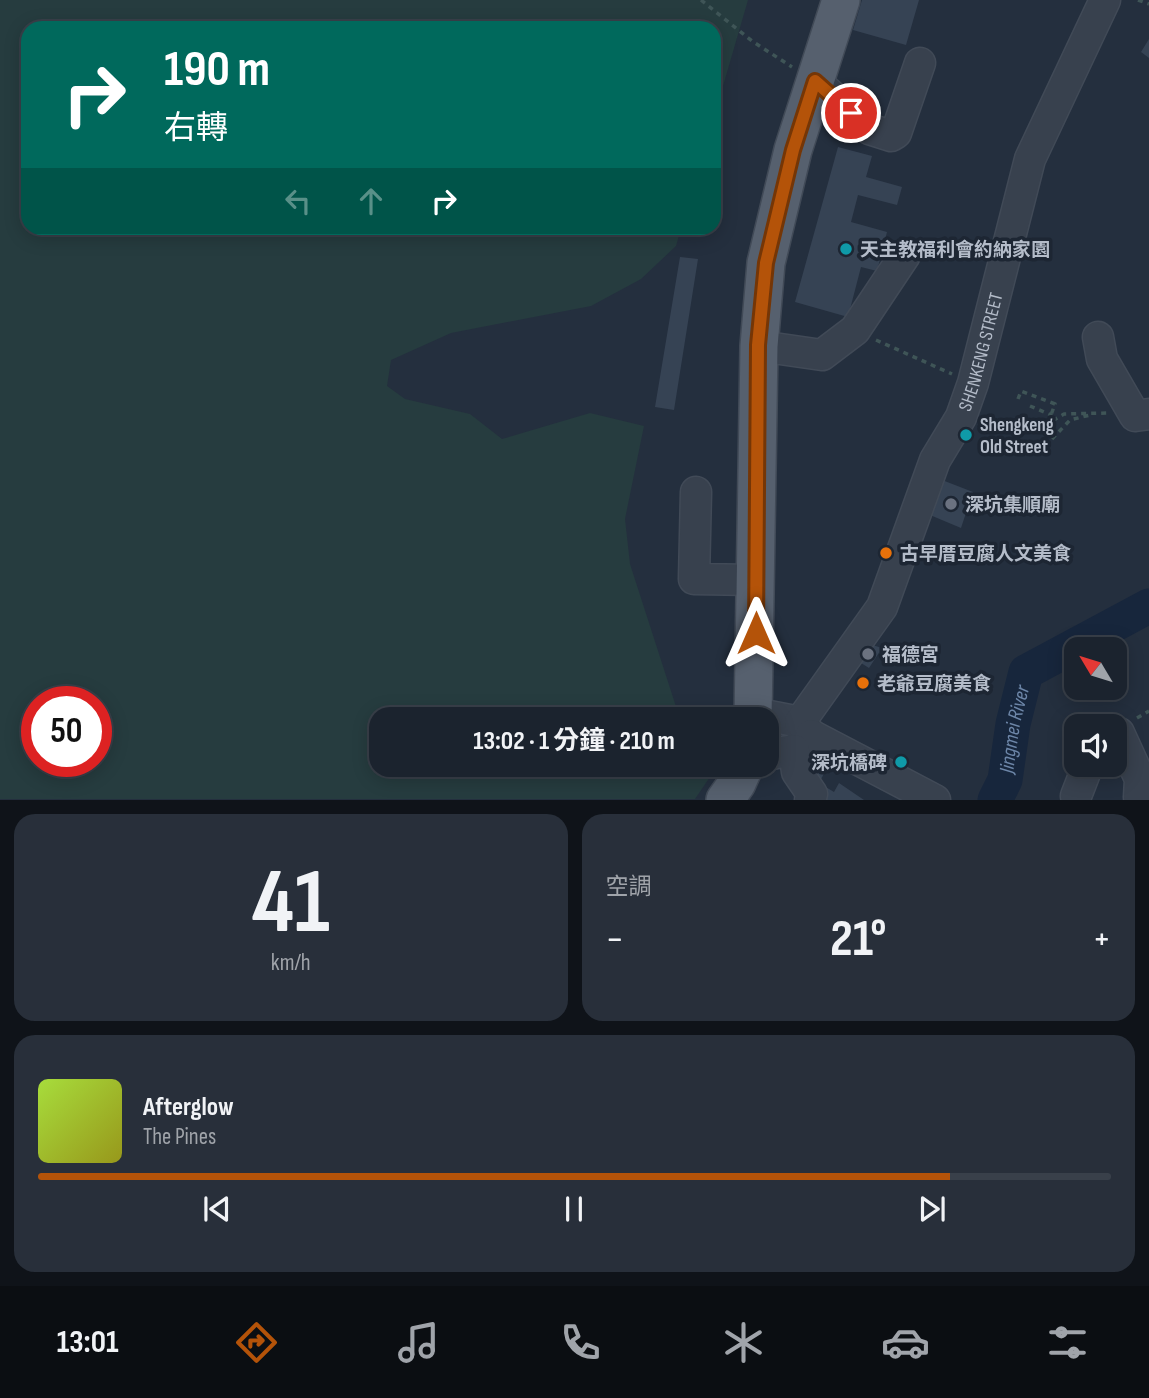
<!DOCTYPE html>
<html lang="zh-TW">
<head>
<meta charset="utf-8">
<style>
	:root { --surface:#1b232e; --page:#282f3a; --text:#f1f3f6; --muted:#a0a4aa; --line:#39404a; --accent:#b45309 }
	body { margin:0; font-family:"Sofia Sans Condensed","Noto Sans TC",sans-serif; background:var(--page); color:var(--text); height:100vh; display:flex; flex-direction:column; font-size:26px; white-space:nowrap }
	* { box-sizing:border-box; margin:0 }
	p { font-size:23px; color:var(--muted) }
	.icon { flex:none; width:38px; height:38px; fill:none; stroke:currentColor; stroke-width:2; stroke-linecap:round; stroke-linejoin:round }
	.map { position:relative; height:800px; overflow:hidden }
	.side { display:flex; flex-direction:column; gap:14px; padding:14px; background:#0f1319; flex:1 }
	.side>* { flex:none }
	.banner { position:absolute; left:21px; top:21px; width:700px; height:214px; border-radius:21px; box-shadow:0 4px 18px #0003,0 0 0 2px var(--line); background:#00695c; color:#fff; overflow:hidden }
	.needle { width:46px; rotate:308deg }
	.buttons { position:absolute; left:1064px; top:637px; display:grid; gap:14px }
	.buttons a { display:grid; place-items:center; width:63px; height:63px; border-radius:14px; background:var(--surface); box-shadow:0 4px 18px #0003,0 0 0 2px var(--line); font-size:35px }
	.speed { position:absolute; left:21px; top:686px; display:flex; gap:14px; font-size:35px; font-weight:700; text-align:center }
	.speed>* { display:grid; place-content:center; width:91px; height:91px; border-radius:50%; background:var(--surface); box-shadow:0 4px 18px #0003,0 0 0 2px var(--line); line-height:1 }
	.speed .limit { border:10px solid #d22; background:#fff; color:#111 }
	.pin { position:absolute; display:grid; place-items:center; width:60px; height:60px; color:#fff; margin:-30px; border:4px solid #fff; border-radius:50%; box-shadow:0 2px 7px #0007 }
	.me { position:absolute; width:77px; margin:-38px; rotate:0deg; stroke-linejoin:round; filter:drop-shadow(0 0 5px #0008) }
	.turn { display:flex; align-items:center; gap:24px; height:147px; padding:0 28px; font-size:32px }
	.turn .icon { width:91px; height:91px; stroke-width:2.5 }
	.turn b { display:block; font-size:49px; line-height:60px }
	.lanes { display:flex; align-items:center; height:66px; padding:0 28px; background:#0003; justify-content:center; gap:35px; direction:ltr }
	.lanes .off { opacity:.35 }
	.big { font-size:52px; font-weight:700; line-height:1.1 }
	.side .widget { flex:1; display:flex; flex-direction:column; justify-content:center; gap:10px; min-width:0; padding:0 24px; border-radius:21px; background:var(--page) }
	.side .dial { align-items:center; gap:0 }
	.dial b { font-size:91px; line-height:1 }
	.song { display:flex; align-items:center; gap:21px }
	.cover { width:84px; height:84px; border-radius:10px; background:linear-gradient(135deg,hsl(80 70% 55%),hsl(60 70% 35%)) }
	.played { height:7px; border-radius:4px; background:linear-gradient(90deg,var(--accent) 85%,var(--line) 85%) }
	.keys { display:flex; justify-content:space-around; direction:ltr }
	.heat { display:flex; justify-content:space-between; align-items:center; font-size:38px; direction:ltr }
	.side .tiles { flex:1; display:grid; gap:14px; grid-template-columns:1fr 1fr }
	.widget:last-child { grid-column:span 2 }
	.trip { position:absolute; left:369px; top:707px; width:410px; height:70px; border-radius:21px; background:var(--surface); box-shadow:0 4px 18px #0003,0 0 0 2px var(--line); font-weight:700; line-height:70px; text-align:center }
	.menu { display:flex; height:112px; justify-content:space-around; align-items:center; background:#0b0e12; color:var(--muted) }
	.menu .icon { width:49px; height:49px }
	.menu .current { color:var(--accent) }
	.menu b { font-size:32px; color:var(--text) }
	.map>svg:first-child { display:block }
	.green { fill:#263c3f; fill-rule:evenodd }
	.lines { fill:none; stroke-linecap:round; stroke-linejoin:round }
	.river { stroke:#17263c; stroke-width:35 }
	.building { fill:#364354 }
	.minor-casing { stroke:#414a57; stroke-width:33 }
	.major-casing { stroke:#414a57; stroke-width:40 }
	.path { stroke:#3f5557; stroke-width:3.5; stroke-dasharray:5 5; stroke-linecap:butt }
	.minor { stroke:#38414e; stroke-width:30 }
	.major { stroke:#56606e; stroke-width:37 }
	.route-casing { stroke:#753606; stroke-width:18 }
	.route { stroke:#b45309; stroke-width:12 }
	.culture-dot { fill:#0f9aa8; stroke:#1d2633; stroke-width:2.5 }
	.worship-dot { fill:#6b7280; stroke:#1d2633; stroke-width:2.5 }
	.food-dot { fill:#e8710a; stroke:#1d2633; stroke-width:2.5 }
	.labels { text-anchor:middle; stroke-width:7; stroke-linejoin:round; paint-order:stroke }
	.poi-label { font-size:19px; font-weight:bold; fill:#b4bcc9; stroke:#1d2633; text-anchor:start }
	.street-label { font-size:19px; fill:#b4bcc9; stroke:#1d2633 }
	.water-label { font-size:21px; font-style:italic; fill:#6d86a8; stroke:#1d2633 }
</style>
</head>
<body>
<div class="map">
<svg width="1149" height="800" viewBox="0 0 1149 800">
	<rect width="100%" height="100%" fill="#242f3e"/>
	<path class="green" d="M0,0H748L714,117V28H28V228H681L676,246L641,279L591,306L451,333L391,360L387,386L405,399L470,414L502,439L590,413L644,426L625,519L630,564L680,719H382V765H706L714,771L695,799H0ZM37,702H96V761H37Z"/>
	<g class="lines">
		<path class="river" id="s1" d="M995,800L1005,780L1013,724L1026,672L1149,606"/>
	</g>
	<path class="building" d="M862,0H919L906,45L853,30Z
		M1149,39V58L1141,52Z
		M838,147L872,156L866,177L902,187L897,205L858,195L851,222L887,232L877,271L861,267L848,317L795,302Z
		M680,257L698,259L674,410L655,407Z
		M942,480L973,492L961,528L930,515Z
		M866,643L882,648L869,668L861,663L856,670L850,667Z
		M816,753L830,762L819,783L802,774Z
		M839,783L864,800H816L824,786L834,792Z"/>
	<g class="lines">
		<defs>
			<g id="minor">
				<path d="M815,81L869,129L891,136L896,133L920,63"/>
				<path d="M1098,337L1102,359L1135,416L1149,414"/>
				<path d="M759,346L822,355L855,330L905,255"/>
				<path d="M696,492L694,579L756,580"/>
				<path d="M754,713L800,722L811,735L794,750L766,755"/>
				<path id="s2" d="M800,722L882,607L935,460L961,417L973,383L1030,159L1105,0"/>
				<path d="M811,735L935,800"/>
				<path d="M1115,737L1119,733L1140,779L1139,797"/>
				<path d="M794,750L797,772L812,794L810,800"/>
				<path d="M1076,796L1088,765"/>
			</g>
			<path id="major" d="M753,719L759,346L766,263L793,150L841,0
				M725,800L737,783L745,765"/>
		</defs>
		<use href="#minor" class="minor-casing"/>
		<use href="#major" class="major-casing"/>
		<path class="path" d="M701,0L752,41L792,67
			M1138,0L1149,4
			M876,340L952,374
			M1018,399L1021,391L1055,404L1051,415
			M1030,406L1051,415L1052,421L1064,414L1107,413
			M1052,439L1070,420L1090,415
			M1137,718L1149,711"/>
		<use href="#minor" class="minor"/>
		<use href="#major" class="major"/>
	</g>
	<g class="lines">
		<defs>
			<path id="route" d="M756,633L758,345L766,263L793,150L815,81L851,113"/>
		</defs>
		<use href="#route" class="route-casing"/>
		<use href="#route" class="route"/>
	</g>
	<g class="culture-dot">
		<circle cx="846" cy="249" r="7"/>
		<circle cx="966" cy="435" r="7"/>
		<circle cx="901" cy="762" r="7"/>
	</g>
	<g class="worship-dot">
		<circle cx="951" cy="504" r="7"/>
		<circle cx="868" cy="654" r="7"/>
	</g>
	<g class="food-dot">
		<circle cx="886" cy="553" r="7"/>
		<circle cx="863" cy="683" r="7"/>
	</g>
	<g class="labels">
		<g class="poi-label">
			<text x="860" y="256">天主教福利會約納家園</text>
			<text x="980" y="431">Shengkeng<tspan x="980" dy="22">Old Street</tspan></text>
			<text x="965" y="511">深坑集順廟</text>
			<text x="900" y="560">古早厝豆腐人文美食</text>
			<text x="882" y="661">福德宮</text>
			<text x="877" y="690">老爺豆腐美食</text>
			<text x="887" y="769" text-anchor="end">深坑橋碑</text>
		</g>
		<g class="street-label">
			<text dy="7" stroke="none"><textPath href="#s2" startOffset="416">SHENKENG STREET</textPath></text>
		</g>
		<g class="water-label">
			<text dy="7" stroke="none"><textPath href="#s1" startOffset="74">Jingmei River</textPath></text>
		</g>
	</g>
</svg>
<div class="buttons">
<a><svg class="needle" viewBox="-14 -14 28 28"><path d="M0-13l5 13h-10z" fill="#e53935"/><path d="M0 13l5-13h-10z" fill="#a0a4aa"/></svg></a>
<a><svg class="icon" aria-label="sound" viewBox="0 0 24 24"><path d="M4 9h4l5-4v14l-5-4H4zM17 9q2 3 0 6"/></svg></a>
</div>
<div class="speed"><div class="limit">50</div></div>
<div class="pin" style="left:851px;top:113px;background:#d93025"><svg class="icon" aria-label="arrive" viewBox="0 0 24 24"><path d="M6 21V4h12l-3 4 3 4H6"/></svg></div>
<svg class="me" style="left:756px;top:633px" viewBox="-20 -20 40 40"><path d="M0-17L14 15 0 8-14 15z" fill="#b45309" stroke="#fff" stroke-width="4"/></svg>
<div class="trip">13:02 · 1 分鐘 · 210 m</div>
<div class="banner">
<div class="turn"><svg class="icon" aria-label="right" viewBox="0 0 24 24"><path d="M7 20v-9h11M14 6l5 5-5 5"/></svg><div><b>190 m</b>右轉</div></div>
<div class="lanes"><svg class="icon off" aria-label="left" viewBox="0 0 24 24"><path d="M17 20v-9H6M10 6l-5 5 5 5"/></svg><svg class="icon off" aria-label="ahead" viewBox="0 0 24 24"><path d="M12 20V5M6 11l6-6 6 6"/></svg><svg class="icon" aria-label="right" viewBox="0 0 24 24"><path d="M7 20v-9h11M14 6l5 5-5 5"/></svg></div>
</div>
</div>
<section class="side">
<div class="tiles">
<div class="widget dial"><b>41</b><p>km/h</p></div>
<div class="widget"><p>空調</p>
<div class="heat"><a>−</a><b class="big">21°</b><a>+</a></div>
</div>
<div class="widget">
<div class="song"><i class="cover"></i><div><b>Afterglow</b><p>The Pines</p></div></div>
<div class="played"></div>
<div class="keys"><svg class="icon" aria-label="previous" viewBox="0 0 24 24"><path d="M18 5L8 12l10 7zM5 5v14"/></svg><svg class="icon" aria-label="pause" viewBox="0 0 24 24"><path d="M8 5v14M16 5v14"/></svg><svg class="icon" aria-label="next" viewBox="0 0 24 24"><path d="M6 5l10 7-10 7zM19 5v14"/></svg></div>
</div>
</div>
</section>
<nav class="menu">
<b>13:01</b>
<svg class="icon current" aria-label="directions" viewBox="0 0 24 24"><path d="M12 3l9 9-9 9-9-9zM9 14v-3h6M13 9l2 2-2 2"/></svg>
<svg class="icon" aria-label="music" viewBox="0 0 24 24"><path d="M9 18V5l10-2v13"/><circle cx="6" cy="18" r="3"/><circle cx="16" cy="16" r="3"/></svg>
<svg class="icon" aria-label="phone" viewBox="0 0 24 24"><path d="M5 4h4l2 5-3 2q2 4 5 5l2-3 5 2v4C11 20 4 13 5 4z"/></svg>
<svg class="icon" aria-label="climate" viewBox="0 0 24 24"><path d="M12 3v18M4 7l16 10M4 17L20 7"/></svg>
<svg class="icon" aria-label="car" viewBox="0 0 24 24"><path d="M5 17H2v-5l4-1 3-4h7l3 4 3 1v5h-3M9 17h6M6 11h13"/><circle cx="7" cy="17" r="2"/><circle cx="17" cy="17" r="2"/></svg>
<svg class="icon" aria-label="filters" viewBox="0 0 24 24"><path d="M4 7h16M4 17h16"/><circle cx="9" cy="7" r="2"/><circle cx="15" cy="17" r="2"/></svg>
</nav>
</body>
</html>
